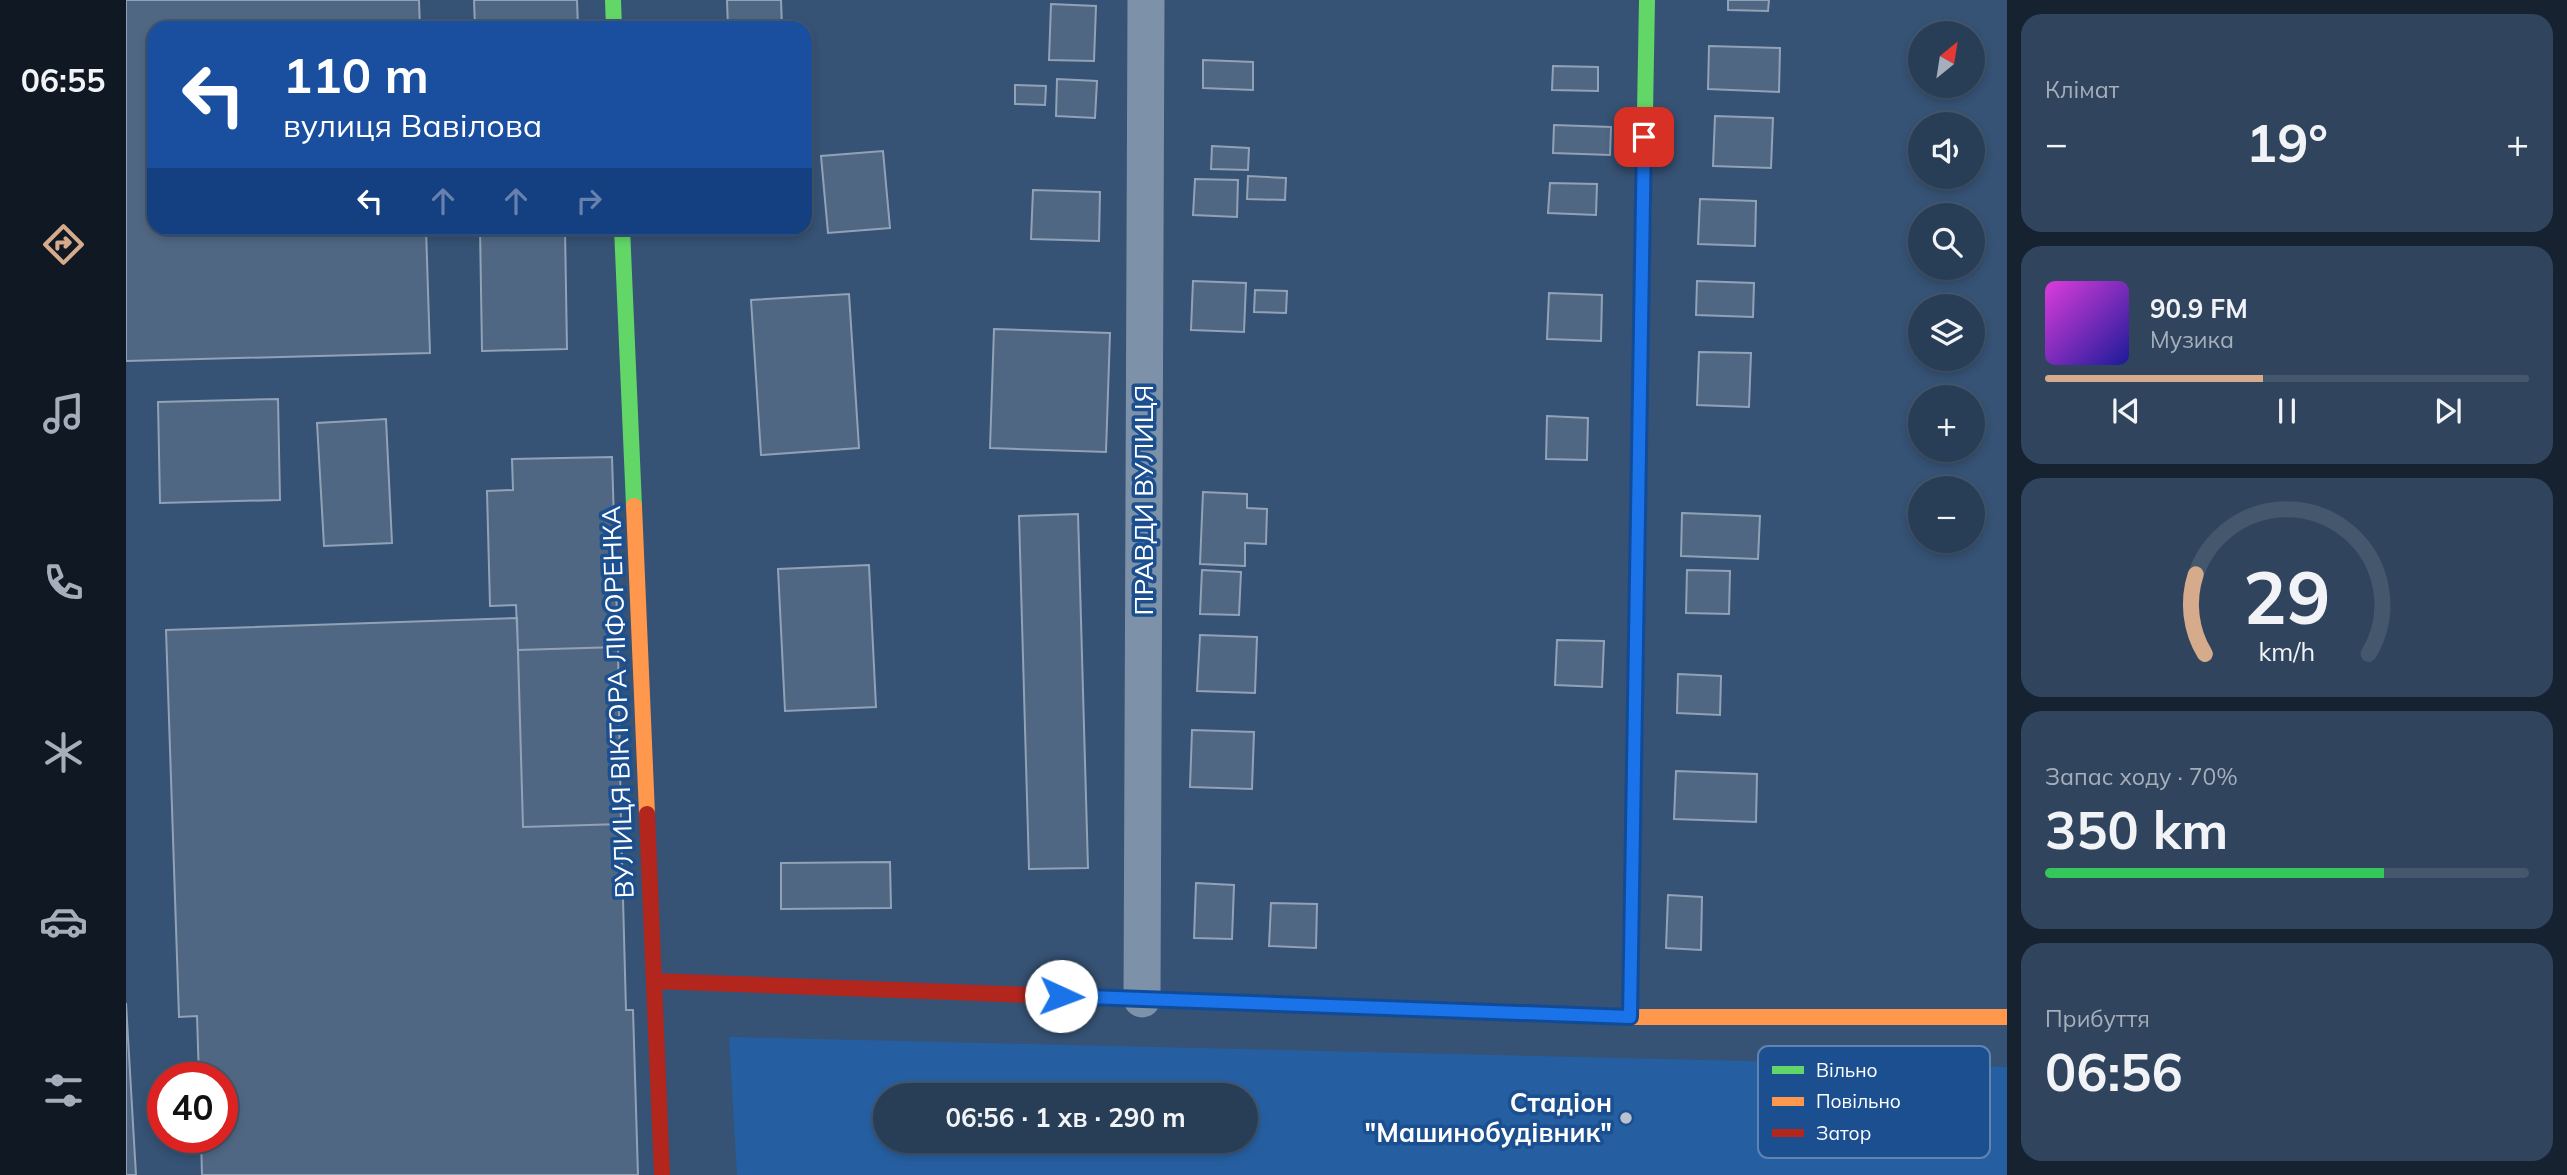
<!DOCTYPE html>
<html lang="uk">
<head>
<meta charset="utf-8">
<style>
	:root { --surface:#283e57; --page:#30455d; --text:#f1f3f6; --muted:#a5aeba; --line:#44576d; --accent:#d6ab8b }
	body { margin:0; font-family:Mulish,sans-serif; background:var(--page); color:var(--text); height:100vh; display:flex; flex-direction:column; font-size:26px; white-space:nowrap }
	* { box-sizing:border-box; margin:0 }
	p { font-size:23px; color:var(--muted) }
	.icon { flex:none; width:38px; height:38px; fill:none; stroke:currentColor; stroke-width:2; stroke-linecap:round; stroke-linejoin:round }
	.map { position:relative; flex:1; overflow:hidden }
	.side { display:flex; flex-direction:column; gap:14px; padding:14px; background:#162230; width:560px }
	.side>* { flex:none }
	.banner { position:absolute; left:21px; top:21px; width:665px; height:214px; border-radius:21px; box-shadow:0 4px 10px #0003,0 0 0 2px var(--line); background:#1a4fa0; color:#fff; overflow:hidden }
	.needle { width:46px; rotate:30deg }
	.tools { position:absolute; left:1782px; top:21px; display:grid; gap:14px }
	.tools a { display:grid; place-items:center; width:77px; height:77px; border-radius:50%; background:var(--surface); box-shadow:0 4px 10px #0003,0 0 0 2px var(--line); font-size:35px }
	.speed { position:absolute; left:21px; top:1062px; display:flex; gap:14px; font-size:35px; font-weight:700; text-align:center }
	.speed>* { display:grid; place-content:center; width:91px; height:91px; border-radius:50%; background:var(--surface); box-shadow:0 4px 10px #0003,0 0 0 2px var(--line); line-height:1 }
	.speed .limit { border:10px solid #d22; background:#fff; color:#111 }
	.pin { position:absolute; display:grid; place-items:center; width:60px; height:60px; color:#fff; margin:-30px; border-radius:14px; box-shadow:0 4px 10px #0006 }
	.me { position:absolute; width:77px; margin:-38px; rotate:92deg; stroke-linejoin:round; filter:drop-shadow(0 0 5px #0008) }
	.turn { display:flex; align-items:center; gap:24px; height:147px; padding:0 21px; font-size:32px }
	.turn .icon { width:91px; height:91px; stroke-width:2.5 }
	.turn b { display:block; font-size:49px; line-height:60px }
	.lanes { display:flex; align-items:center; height:66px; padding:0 21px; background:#0003; justify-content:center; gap:35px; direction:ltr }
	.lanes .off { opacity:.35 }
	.big { font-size:52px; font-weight:700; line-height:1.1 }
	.side .card { flex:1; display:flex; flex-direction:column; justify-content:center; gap:10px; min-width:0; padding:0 24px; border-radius:21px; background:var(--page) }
	.side .dial { align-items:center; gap:0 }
	.dial svg { height:182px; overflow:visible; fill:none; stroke:var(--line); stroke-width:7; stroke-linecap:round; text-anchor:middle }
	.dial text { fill:var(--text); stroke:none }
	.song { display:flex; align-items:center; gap:21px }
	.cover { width:84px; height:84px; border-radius:10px; background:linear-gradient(135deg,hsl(300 70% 55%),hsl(240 70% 35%)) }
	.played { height:7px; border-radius:4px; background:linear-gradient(90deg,var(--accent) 45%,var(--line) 45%) }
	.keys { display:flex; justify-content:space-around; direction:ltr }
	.heat { display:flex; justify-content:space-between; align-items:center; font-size:38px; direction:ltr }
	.charge { height:10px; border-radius:5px; background:linear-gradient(90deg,#34c759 70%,var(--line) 0) }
	.trip { position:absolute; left:747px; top:1083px; width:385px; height:70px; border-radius:35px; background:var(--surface); box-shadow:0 4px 10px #0003,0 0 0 2px var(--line); font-weight:700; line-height:70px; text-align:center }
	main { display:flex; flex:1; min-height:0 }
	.tabs { display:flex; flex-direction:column; width:126px; justify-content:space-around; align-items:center; background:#101923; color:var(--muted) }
	.tabs .icon { width:49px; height:49px }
	.tabs .active { color:var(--accent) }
	.tabs b { font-size:32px; color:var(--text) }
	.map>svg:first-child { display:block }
	.green { fill:#265fa1; fill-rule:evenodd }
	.building { fill:#506783; stroke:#92a2b6; stroke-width:2 }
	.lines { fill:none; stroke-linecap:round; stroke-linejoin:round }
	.street { stroke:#7d92a8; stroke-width:37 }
	.fast { stroke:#63d668; stroke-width:16 }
	.slow { stroke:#ff974d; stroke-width:16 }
	.jam { stroke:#b3261e; stroke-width:16 }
	.route-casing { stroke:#114b97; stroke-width:18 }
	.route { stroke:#1a73e8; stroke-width:12 }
	.poi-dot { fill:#b9c2ce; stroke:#1b4f8f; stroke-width:2.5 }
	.labels { text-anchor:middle; stroke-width:7; stroke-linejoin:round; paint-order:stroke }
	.street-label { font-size:26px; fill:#fff; stroke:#1b4f8f }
	.poi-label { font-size:26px; font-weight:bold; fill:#fff; stroke:#1b4f8f; text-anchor:end }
	.key { fill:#1b4f8f; stroke:#5f84b1; stroke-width:2 }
	.key-label { font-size:19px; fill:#fff }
</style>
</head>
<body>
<main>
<nav class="tabs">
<b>06:55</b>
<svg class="icon active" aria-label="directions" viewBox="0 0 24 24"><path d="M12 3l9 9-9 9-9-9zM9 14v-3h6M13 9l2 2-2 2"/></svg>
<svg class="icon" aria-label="music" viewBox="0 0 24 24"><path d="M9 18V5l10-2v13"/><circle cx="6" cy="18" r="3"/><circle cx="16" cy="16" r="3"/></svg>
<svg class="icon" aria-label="phone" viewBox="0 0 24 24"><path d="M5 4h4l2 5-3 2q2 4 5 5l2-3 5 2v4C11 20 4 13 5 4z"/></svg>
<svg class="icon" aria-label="climate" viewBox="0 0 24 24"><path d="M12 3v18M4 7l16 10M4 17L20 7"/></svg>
<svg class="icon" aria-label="car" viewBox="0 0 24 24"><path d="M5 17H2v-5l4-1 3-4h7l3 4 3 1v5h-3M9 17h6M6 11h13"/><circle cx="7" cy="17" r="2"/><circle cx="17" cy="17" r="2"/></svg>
<svg class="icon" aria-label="filters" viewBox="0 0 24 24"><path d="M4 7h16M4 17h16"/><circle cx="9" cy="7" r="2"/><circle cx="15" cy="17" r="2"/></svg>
</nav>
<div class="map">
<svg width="1881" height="1175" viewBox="0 0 1881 1175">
	<rect width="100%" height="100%" fill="#365274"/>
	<path class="green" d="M603,1037L1881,1067V1175H611ZM760,1096H1120V1141H760Z"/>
	<path class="building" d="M0,0H293L294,28H28V228H300L304,353L0,361Z
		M348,0H451L452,28H349Z
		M601,0H655L656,28H602Z
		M1602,0H1643L1642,11L1602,10Z
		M925,4L970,6L968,61L923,60Z
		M1583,46L1654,48L1653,92L1582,89Z
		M1077,60L1127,62V90L1077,88Z
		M1427,66L1472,67V91L1426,90Z
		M931,79L971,81L969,118L930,116Z
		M889,85L920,86L919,105L889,104Z
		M1589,116L1647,118L1645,168L1587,166Z
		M1428,125L1485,127L1484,155L1427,153Z
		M1086,146L1123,148L1122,170L1085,169Z
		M757,151L764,228L702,233L695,156Z
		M1122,176L1160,178L1159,200L1121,199Z
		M1069,179L1112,180L1111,217L1067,215Z
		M1424,183L1471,184L1470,215L1422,213Z
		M907,190L974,192L973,241L905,239Z
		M1574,199L1630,201L1629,246L1572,244Z
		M354,228H439L441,349L356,351Z
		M1067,281L1120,283L1118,332L1065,330Z
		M1571,281L1628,283L1627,317L1570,315Z
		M1129,290L1161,291L1160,313L1128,312Z
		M1423,293L1476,295L1475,341L1421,339Z
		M723,294L733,448L635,455L625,300Z
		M868,329L984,333L980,452L864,448Z
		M1573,352L1625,353L1623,407L1571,405Z
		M152,399L154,500L34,503L32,402Z
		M1421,416L1462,418L1461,460L1420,459Z
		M260,419L266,543L198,546L191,423Z
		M486,457L492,647L392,650L390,605L364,606L361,491L387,490L386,459Z
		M1077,492L1121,494V508L1141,509L1140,544L1119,543V566L1074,564Z
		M1556,513L1634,516L1632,559L1555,556Z
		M952,514L962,868L903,869L893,516Z
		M743,565L750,707L659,711L652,569Z
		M1076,570L1115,572L1113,615L1074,614Z
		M1561,570L1604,571L1603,614L1560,613Z
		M391,618L397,827L495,824L500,1010H507L512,1175H76L75,1138H96V1078H73L71,1016L53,1017L40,630Z
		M1074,635L1131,637L1129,693L1071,691Z
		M1431,640L1478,641L1476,687L1429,685Z
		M492,647L495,824L397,827L392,650Z
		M1552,674L1595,676L1594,715L1551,713Z
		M1066,730L1128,732L1126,789L1064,787Z
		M1550,771L1631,774L1630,822L1548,819Z
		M764,862L765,908L655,909V863Z
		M1070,883L1108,885L1106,939L1068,938Z
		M1542,895L1576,897L1575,950L1540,948Z
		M1145,903L1191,904L1190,948L1143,946Z
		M0,1003L10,1175H0Z"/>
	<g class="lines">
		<path class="street" d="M1016,999L1020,0"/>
		<path class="fast" d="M487,0L488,28
			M496,228L508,506
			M1513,450L1521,0
			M1011,999L1506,1017"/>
		<path class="slow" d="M508,506L521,814
			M1504,1017L1513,450
			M1506,1017H1881"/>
		<path class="jam" d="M521,814L536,1175
			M528,981L1011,999"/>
	</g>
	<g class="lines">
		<defs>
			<path id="route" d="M935,996L1504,1017L1518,137"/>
		</defs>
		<use href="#route" class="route-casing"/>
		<use href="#route" class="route"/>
	</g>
	<circle class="poi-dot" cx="1500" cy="1118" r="7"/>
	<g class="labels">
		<g class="street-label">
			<text transform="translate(1018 500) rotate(-90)" y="9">ПРАВДИ ВУЛИЦЯ</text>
			<text transform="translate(492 702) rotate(-92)" y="9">ВУЛИЦЯ ВІКТОРА ЛІФОРЕНКА</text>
		</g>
		<g class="poi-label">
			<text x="1486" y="1112">Стадіон<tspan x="1486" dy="30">"Машинобудівник"</tspan></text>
		</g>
	</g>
	<rect x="1632" y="1046" width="232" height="112" rx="10" class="key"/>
	<rect x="1646" y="1066" width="32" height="8" fill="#63d668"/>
	<rect x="1646" y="1097" width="32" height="9" fill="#ff974d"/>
	<rect x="1646" y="1129" width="32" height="8" fill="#b3261e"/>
	<g class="key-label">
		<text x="1690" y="1077">Вільно</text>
		<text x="1690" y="1108">Повільно</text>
		<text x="1690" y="1140">Затор</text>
	</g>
</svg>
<div class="tools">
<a><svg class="needle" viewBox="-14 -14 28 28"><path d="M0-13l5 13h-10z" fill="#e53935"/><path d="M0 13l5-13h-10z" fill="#a5aeba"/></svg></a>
<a><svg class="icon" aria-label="sound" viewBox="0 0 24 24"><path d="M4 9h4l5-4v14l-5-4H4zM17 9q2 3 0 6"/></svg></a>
<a><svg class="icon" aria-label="search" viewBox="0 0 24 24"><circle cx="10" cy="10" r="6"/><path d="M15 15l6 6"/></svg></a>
<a><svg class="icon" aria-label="layers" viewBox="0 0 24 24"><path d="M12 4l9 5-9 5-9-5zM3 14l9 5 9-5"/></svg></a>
<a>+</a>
<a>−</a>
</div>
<div class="speed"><div class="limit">40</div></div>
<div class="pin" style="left:1518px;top:137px;background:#d93025"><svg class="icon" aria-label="arrive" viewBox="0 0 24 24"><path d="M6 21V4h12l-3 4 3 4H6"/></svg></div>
<svg class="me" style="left:935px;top:996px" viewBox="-20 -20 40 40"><circle r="19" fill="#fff"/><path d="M0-13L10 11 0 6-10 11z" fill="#1a73e8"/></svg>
<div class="trip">06:56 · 1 хв · 290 m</div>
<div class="banner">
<div class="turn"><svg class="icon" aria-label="left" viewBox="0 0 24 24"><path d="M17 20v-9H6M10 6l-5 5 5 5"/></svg><div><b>110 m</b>вулиця Вавілова</div></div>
<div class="lanes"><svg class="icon" aria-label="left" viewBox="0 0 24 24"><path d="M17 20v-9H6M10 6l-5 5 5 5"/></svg><svg class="icon off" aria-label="ahead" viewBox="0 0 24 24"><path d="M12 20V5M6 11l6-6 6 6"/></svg><svg class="icon off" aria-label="ahead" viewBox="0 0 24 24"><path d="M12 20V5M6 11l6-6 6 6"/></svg><svg class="icon off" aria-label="right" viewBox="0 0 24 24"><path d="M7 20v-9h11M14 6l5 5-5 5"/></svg></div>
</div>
</div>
<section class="side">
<div class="card"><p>Клімат</p>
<div class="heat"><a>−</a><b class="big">19°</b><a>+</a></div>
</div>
<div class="card">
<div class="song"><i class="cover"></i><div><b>90.9 FM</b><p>Музика</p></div></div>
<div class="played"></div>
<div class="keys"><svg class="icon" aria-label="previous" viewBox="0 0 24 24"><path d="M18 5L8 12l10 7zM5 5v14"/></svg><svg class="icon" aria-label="pause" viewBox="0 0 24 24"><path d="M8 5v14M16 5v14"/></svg><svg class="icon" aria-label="next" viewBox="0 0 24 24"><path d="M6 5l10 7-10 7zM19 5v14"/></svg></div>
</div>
<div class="card dial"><svg viewBox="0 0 100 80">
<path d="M14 69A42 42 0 1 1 86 69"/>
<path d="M14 69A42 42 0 0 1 10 34" stroke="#d6ab8b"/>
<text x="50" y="56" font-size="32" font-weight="700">29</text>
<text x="50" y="72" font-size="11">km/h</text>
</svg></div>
<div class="card"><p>Запас ходу · 70%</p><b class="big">350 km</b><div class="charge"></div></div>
<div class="card"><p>Прибуття</p><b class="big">06:56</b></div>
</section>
</main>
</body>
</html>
